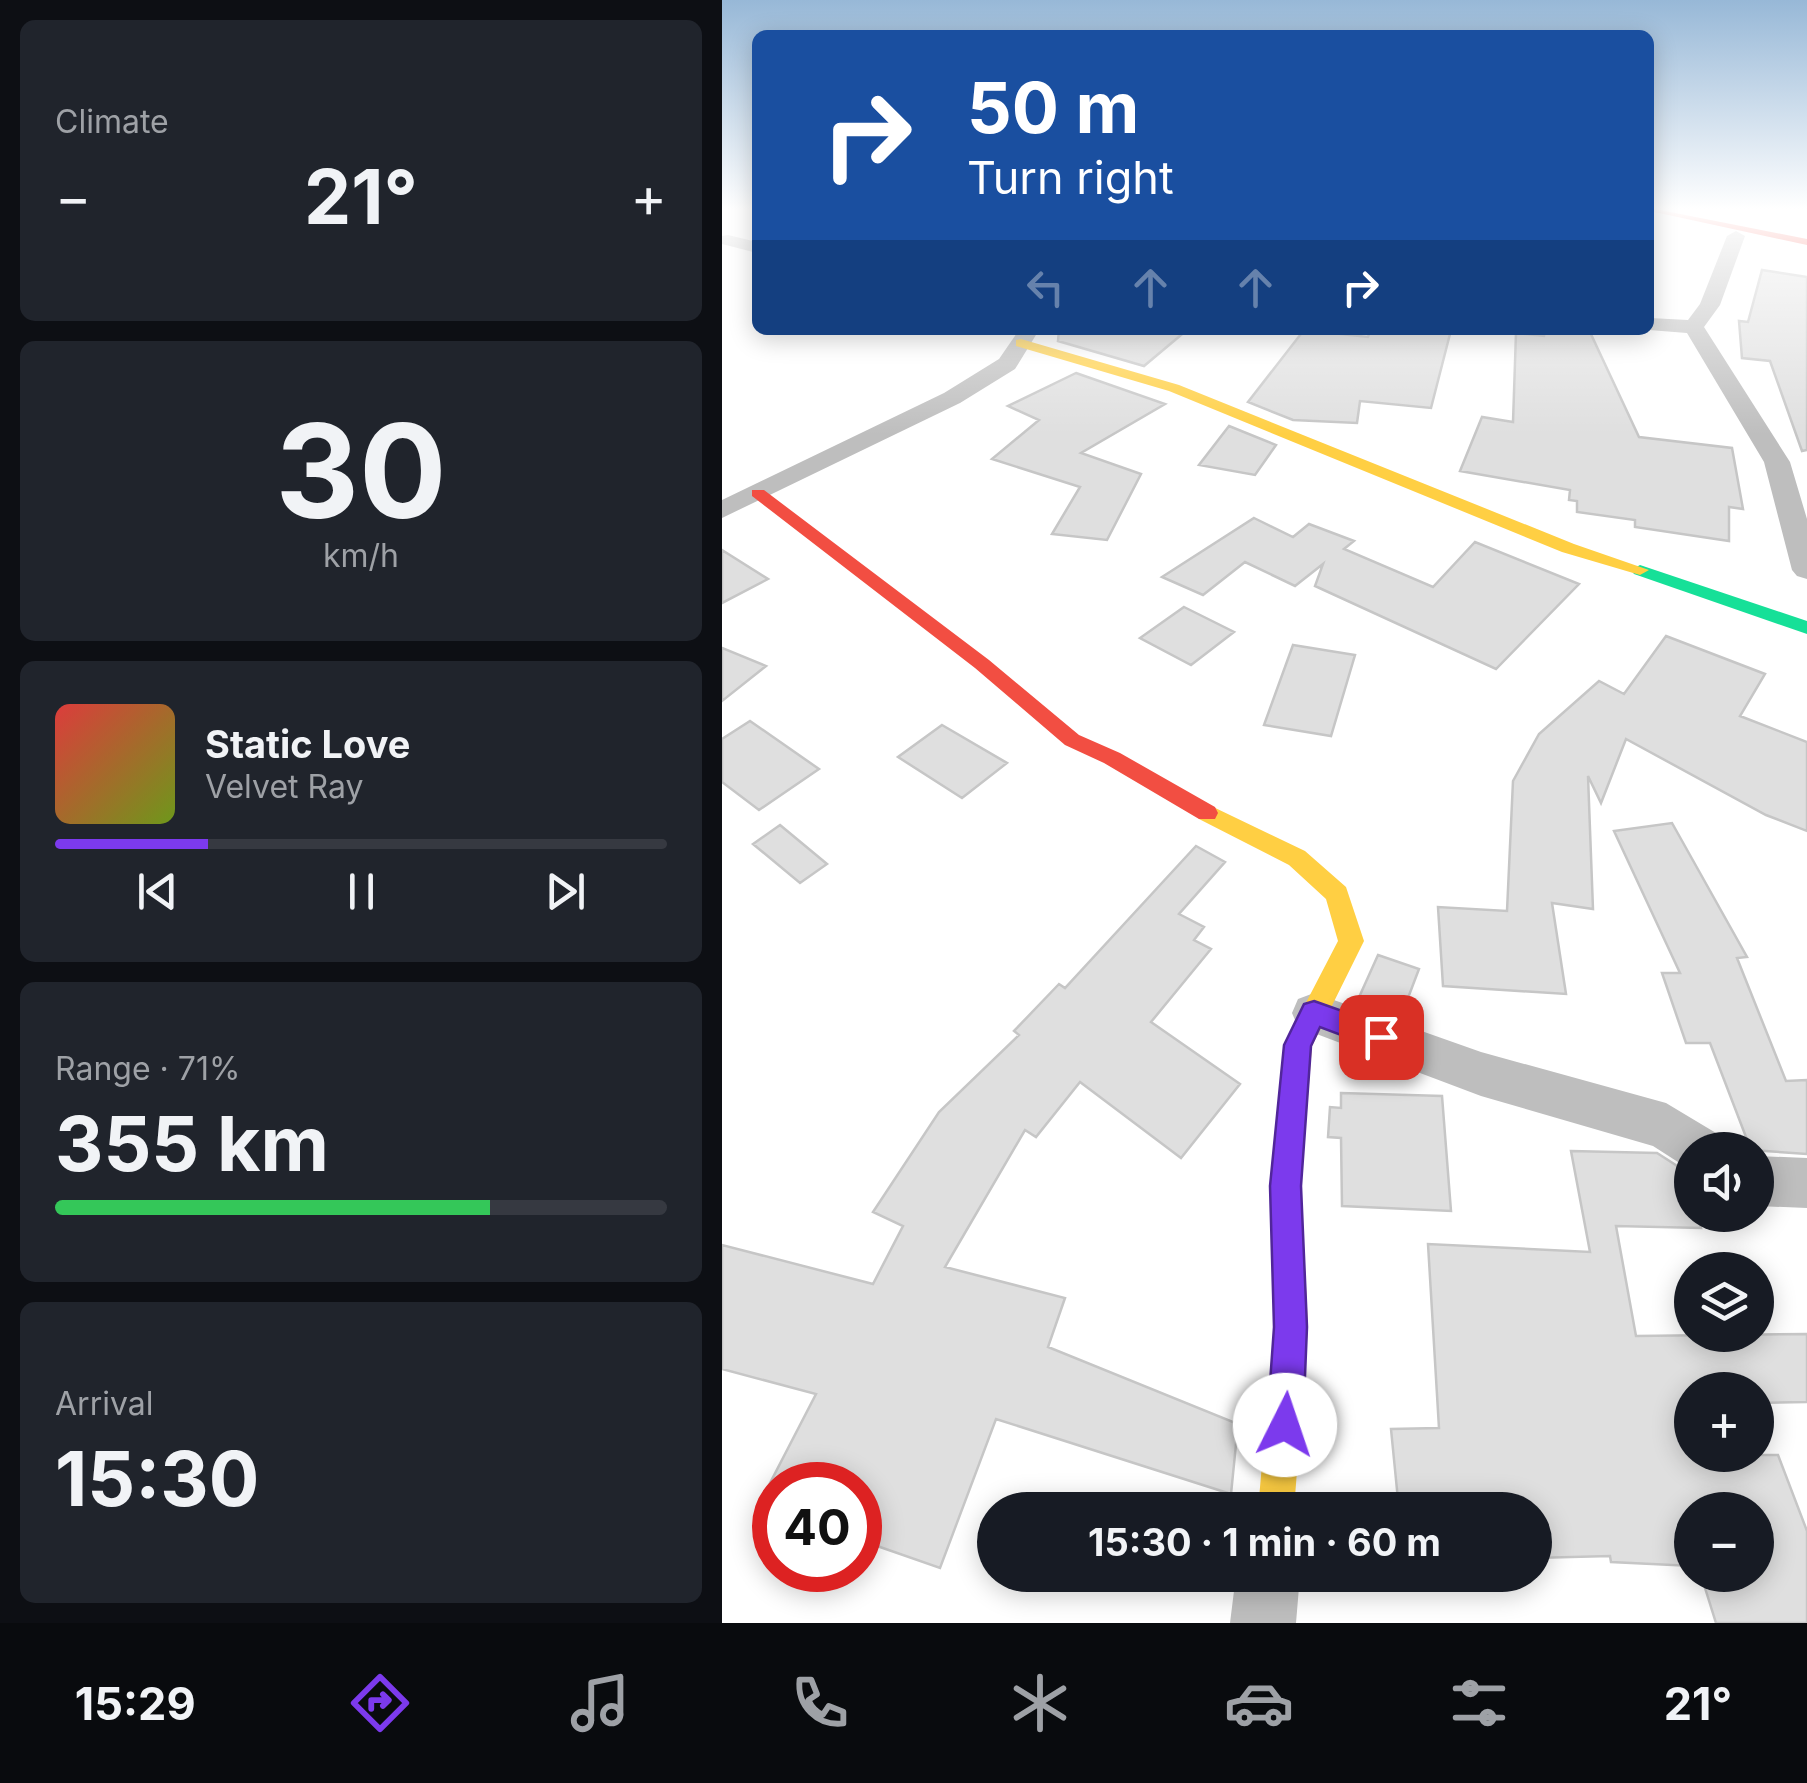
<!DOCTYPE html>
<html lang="en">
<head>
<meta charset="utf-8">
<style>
	:root { --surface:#171b24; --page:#20242c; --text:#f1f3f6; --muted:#9ea1a6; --line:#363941; --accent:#7c3aed }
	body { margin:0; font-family:Inter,sans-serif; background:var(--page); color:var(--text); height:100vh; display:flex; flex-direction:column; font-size:38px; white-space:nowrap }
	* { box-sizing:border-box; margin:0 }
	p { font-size:32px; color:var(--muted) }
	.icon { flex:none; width:55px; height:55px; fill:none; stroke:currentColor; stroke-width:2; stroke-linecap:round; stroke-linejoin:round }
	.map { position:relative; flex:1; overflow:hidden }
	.sheet { display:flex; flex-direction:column; gap:20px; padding:20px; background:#0d0f14; width:722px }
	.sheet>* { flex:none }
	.banner { position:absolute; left:30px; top:30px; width:902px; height:305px; border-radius:15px; box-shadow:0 5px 25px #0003; background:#1a4fa0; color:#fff; overflow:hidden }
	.tools { position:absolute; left:952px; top:1132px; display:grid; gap:20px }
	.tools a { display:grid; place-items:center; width:100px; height:100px; border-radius:50%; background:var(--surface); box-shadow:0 5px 25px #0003; font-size:50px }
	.speed { position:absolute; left:30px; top:1462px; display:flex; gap:20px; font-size:50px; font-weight:700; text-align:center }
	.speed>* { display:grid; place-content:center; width:130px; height:130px; border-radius:50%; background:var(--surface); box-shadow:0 5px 25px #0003; line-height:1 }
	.speed .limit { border:15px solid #d22; background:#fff; color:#111 }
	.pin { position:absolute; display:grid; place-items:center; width:85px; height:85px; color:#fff; margin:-42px; border-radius:20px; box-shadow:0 5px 15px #0006 }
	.me { position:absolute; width:110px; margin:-55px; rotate:4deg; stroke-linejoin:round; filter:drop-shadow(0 0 8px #0008) }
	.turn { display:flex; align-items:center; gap:35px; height:210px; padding:0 50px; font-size:45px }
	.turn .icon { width:130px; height:130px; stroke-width:2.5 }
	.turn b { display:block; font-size:70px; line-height:85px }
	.lanes { display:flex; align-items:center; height:95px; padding:0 50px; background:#0003; justify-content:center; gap:50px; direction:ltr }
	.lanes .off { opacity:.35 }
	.big { font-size:75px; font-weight:700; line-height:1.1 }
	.sheet .tile { flex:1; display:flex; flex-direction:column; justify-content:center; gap:15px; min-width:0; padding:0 35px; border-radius:15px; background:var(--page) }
	.sheet .dial { align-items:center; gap:0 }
	.dial b { font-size:130px; line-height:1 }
	.song { display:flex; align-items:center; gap:30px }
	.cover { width:120px; height:120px; border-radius:15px; background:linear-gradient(135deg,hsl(0 70% 55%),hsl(80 70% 35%)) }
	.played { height:10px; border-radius:5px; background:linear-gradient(90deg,var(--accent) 25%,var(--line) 25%) }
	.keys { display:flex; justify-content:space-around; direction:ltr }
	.heat { display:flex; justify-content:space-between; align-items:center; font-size:55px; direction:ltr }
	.charge { height:15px; border-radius:8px; background:linear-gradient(90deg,#34c759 71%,var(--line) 0) }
	.trip { position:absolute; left:255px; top:1492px; width:575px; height:100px; border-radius:50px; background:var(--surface); box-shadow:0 5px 25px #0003; font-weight:700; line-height:100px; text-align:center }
	.menu { display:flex; height:160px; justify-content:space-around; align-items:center; background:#090b0e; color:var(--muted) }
	.menu .icon { width:70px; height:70px }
	.menu .selected { color:var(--accent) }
	.menu b { font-size:45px; color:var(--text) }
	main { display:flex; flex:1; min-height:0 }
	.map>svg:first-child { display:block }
	.building { fill:#dfdfdf; stroke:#c6c6c6; stroke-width:2.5 }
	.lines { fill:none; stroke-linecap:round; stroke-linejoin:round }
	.street { fill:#bebebe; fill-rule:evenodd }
	.fast { fill:#16e098; fill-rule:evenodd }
	.slow { fill:#ffcf43; fill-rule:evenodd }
	.jam { fill:#f24e42; fill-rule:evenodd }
	.route { fill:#7c3aed; stroke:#51269a; stroke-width:2.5 }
</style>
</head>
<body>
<main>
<section class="sheet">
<div class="tile"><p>Climate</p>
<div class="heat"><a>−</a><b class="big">21°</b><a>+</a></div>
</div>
<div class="tile dial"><b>30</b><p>km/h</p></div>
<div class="tile">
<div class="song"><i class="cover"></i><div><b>Static Love</b><p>Velvet Ray</p></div></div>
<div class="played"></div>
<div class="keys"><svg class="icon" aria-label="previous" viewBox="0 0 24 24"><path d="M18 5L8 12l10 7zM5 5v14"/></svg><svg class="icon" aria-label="pause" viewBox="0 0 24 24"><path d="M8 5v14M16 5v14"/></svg><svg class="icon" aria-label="next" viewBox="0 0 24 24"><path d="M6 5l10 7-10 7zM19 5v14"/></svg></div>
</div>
<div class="tile"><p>Range · 71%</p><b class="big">355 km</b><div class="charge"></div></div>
<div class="tile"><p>Arrival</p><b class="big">15:30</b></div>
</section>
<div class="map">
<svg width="1085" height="1623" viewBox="0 0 1085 1623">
	<rect width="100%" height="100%" fill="#fff"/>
	<path class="building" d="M1040,270L1085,277V450L1080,451L1048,361L1020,358L1017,321L1026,322Z
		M337,330H465L422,366L336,341Z
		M582,330L646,337L649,330H729L709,408L638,401L635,423L571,420L526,402Z
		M823,330H867L917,437L1010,448L1021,509L1007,507V541L913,527V520L855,512V501L847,500L848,490L738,471L760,417L791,422L794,333L822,336Z
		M354,373L443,404L359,453L419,474L385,540L330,534L358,487L270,459L317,420L286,406Z
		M507,426L554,445L533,475L477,465Z
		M532,518L571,537L587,524L632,541L622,549L711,587L753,542L857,584L774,669L593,586L601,564L573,586L523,562L481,595L440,577Z
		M0,550L46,579L0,603Z
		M462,607L512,632L469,665L418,638Z
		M944,636L1043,674L1018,716L1085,742V831L1044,815L904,739L879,803L866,776L871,909L830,903L844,994L721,986L716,907L785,911L791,781L817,734L877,681L902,694Z
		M571,645L633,655L609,736L542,725Z
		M0,648L44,666L0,701Z
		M28,721L97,769L37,810L0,782V739Z
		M220,725L285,763L240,798L176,757Z
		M950,823L1025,957L1015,958L1064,1081L1085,1080V1154L1029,1150L988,1043H964L940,973H958L892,831Z
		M58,825L105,864L78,883L31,844Z
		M474,846L503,862L457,914L482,927L472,940L489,949L429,1022L518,1084L459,1158L358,1082L314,1137L303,1130L223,1267L343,1298L326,1347L516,1424L509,1494L274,1419L218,1568L138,1540V1485H47L94,1394L0,1369V1245L151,1284L181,1226L151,1212L217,1112L297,1035L292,1031L337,984L343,988Z
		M656,955L697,969L678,1019L634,1004Z
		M619,1093L720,1096L729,1211L620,1206L619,1138L606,1137L608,1107L619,1108Z
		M849,1151L935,1153L963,1171L970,1215H975L979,1228L894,1226L914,1336L1085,1334V1402L1035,1403V1390H970V1455H1056L1085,1531V1623H994L979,1575H1035V1510H970V1566L889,1562L888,1556L812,1558V1510H677L669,1429L717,1428L706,1244L868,1252Z"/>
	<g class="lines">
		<path class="street" d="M1014,231L1023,236L998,305L982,327L1068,462L1085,519V579L1075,576L1070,570L1042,462L965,333L927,330L928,318L966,320L978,304L1005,236Z
			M6,235L35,242V253L0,244V236Z
			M297,330H317L293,369L238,403L0,518V500L222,393L277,359Z
			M592,993L759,1052L944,1103L994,1133L1002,1150H970V1171L931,1146L759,1096L576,1027L570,1013L576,999Z
			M1035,1156L1085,1158V1208L1035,1206Z
			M514,1575H578L574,1623H508Z"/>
		<path class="fast" d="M918,565L1085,621V634L912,574L909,570Z"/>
		<path class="slow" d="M299,339L457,385L852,544L927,570L918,575L840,552L447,391L294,346V340Z
			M485,804L583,851L624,887L642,941L590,1046L579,1186L586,1327L572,1510H536L552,1327L549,1186L562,1045L616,941L604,899L567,865L477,819L474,813L477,807Z"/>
		<path class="jam" d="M928,208L1085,239V245L928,211Z
			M30,490H42L267,660L357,735L398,753L493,807L496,813L493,819H477L382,763L343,745L253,668L30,496Z"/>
	</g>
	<linearGradient id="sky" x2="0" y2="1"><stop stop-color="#97b8d7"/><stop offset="0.48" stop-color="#fff"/><stop offset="1" stop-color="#fff" stop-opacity="0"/></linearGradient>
	<rect width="1085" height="435" fill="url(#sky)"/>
	<path class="route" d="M592,1001L668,1028L672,1037L668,1046L659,1050L598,1027L589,1046L579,1186L585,1327L581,1425L575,1437L563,1443L550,1437L545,1425L552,1327L548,1186L562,1045L582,1004Z"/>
</svg>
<div class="tools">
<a><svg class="icon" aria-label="sound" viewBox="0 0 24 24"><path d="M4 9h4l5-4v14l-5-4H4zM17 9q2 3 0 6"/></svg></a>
<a><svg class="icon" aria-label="layers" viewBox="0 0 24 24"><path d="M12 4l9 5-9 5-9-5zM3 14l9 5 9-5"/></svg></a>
<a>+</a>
<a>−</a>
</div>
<div class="speed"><div class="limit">40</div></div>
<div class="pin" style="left:659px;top:1037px;background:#d93025"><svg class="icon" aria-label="arrive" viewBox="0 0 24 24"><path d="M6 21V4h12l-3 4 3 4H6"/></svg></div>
<svg class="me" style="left:563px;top:1425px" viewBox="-20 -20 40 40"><circle r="19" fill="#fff"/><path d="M0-13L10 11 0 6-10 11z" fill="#7c3aed"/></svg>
<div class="trip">15:30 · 1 min · 60 m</div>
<div class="banner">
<div class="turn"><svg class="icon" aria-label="right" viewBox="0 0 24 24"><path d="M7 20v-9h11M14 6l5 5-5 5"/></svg><div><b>50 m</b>Turn right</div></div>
<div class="lanes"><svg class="icon off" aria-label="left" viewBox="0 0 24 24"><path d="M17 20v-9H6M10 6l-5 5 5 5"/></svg><svg class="icon off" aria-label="ahead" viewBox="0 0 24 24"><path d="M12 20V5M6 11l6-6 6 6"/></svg><svg class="icon off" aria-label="ahead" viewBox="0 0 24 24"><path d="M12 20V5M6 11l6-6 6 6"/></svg><svg class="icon" aria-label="right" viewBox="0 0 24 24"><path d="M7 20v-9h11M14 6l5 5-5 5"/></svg></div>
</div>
</div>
</main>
<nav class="menu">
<b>15:29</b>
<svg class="icon selected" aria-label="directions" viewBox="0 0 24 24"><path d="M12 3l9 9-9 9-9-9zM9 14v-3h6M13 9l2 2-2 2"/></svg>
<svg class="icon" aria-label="music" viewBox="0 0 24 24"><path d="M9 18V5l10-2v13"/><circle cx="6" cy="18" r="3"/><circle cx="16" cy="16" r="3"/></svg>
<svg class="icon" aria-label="phone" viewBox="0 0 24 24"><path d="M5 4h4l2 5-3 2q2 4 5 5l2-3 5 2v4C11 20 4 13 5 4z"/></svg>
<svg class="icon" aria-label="climate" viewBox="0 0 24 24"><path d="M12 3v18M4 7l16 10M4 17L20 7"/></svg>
<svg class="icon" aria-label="car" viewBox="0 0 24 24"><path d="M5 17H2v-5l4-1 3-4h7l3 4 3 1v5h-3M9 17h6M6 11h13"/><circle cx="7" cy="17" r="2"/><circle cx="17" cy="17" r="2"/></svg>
<svg class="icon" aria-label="filters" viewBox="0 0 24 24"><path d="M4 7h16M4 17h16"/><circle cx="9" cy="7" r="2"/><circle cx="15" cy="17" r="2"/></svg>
<b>21°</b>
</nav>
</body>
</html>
